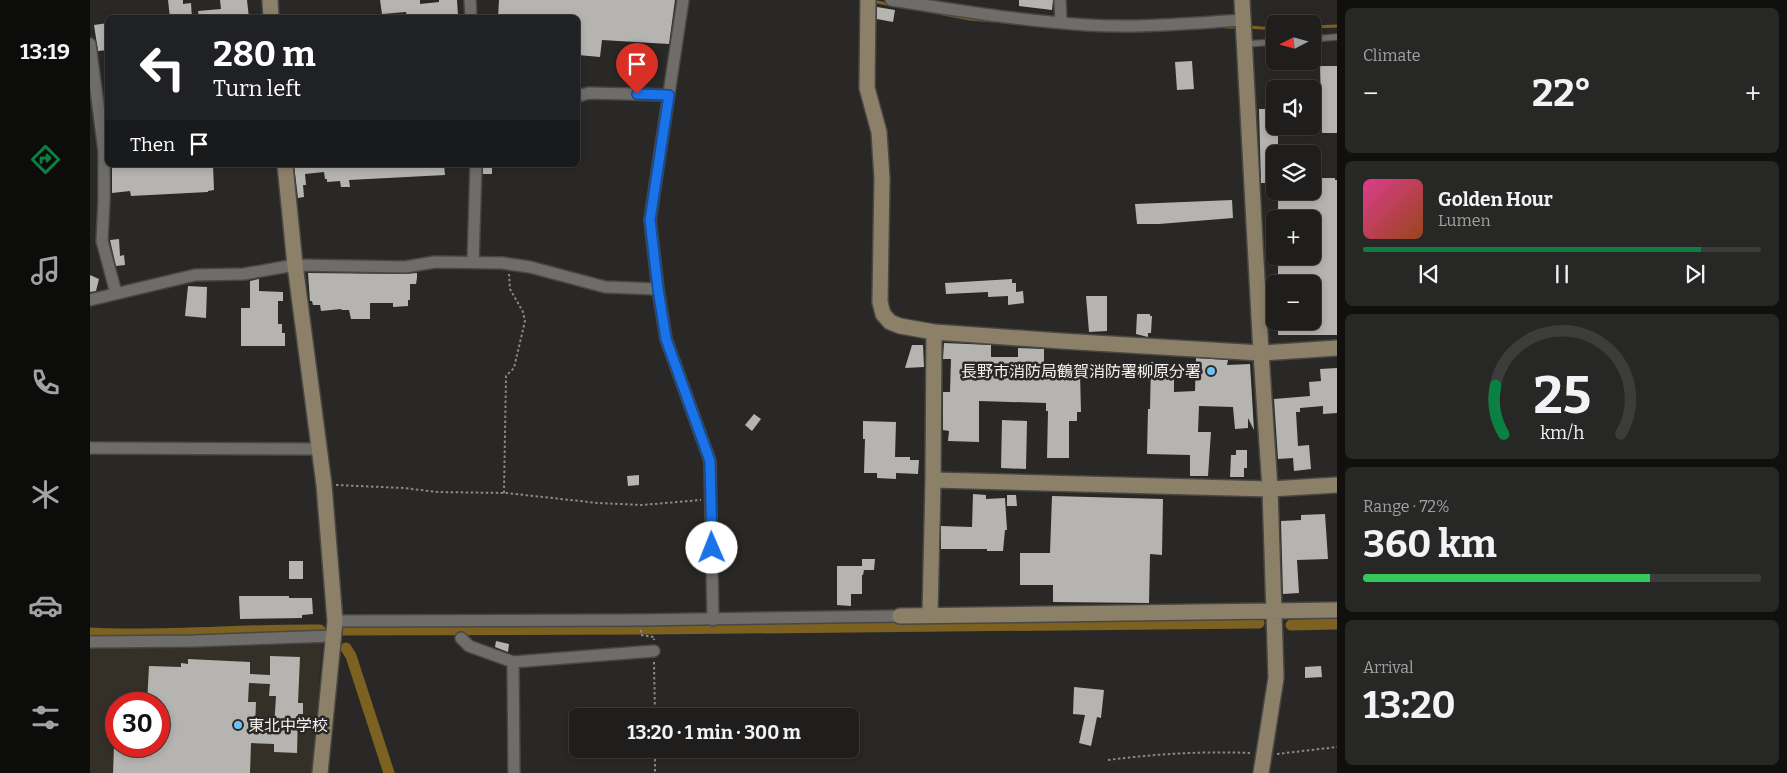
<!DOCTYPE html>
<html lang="en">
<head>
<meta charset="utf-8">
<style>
	:root { --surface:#1f1e1c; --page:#272725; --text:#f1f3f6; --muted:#a1a2a3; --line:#3c3c3b; --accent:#0b8043 }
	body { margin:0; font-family:Bitter,"Noto Sans JP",serif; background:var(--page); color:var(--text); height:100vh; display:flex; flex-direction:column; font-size:19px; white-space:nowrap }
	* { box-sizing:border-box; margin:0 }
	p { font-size:16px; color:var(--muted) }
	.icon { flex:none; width:28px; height:28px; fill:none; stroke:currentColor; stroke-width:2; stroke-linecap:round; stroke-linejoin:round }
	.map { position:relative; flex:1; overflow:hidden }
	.drawer { display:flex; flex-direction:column; gap:8px; padding:8px; background:#11100f; width:450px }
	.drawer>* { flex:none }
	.top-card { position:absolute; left:15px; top:15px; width:475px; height:152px; border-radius:8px; box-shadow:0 2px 8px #0003,0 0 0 1px var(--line); background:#202124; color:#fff; overflow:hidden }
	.needle { width:32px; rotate:264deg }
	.controls { position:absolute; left:1176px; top:15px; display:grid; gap:10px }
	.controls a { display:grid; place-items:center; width:55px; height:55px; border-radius:8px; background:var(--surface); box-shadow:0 2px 8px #0003,0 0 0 1px var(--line); font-size:25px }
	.speed { position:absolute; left:15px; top:692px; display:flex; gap:10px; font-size:25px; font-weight:700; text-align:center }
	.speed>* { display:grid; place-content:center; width:65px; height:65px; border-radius:50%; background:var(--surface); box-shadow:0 2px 8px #0003,0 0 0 1px var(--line); line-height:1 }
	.speed .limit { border:8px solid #d22; background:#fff; color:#111 }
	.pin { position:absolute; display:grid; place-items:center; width:42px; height:42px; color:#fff; margin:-51px -21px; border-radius:50% 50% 50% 0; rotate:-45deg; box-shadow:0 0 5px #0007 }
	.pin .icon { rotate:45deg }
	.me { position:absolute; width:55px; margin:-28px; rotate:359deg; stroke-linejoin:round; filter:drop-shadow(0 0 4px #0008) }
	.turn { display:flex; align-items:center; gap:18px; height:105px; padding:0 25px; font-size:22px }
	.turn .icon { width:65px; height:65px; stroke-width:2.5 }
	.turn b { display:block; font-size:35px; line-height:42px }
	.then { display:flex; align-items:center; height:48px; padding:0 25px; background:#0003; gap:10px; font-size:19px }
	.big { font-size:38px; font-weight:700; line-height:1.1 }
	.drawer .widget { flex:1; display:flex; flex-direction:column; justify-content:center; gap:8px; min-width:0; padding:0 18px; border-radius:8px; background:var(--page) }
	.drawer .dial { align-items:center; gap:0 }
	.dial svg { height:130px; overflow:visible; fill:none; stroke:var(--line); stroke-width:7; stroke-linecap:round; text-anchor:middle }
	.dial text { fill:var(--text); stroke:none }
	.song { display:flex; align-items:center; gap:15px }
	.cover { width:60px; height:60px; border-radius:8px; background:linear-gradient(135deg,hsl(330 70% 55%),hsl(20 70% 35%)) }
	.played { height:5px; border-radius:2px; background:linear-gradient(90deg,var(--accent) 85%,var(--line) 85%) }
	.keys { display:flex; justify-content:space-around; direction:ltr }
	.heat { display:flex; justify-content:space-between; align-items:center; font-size:28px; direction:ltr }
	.charge { height:8px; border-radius:4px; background:linear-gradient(90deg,#34c759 72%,var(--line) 0) }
	.trip { position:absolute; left:479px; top:708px; width:290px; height:50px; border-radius:8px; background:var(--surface); box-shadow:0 2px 8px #0003,0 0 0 1px var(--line); font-weight:700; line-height:50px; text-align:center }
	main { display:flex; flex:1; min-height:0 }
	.tab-bar { display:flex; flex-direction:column; width:90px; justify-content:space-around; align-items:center; background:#0c0c0b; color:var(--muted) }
	.tab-bar .icon { width:35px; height:35px }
	.tab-bar .selected { color:var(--accent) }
	.tab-bar b { font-size:22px; color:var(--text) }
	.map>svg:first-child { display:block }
	.built { fill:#343028; fill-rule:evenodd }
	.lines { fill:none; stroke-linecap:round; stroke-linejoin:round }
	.stream { stroke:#7c6120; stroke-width:3 }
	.canal { stroke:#7c6120; stroke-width:11 }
	.building { fill:#b5b4b1; fill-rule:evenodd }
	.lane-casing { stroke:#484745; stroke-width:8 }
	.street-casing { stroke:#484745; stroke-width:14 }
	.secondary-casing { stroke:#484745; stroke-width:18 }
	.path { stroke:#8a8987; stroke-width:2; stroke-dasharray:2.5 2.5; stroke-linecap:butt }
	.lane { stroke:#6f6d6a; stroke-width:5.5 }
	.street { stroke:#6f6d6a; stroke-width:11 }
	.secondary { stroke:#8c8168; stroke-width:15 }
	.route-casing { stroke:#114b97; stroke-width:12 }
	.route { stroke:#1a73e8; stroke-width:9 }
	.poi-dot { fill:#6ec2f3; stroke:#292826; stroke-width:2 }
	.labels { text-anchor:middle; stroke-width:5; stroke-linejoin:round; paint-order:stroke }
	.poi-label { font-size:16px; fill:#f1f0ee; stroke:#292826; text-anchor:end }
</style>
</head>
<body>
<main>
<nav class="tab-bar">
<b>13:19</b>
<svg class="icon selected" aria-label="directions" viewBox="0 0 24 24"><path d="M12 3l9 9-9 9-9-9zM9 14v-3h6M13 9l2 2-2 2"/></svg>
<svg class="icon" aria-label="music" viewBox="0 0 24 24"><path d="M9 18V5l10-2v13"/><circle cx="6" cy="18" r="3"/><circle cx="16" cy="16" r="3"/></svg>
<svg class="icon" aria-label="phone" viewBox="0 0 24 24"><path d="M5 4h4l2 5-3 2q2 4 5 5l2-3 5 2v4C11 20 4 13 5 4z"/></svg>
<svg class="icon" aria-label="climate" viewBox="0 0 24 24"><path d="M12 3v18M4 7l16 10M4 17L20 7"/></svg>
<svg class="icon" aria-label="car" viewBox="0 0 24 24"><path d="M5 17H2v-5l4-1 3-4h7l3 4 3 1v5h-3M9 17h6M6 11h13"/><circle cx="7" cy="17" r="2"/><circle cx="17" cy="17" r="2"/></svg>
<svg class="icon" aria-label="filters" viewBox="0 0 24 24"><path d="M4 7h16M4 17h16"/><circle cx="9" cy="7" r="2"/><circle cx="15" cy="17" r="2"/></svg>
</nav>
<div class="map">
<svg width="1247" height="773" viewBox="0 0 1247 773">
	<rect width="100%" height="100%" fill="#292826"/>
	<path class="built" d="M232,641L223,773H0V645ZM26,704H69V746H26Z"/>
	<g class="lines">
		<path class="stream" d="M783,1L801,5
			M832,10L880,19L915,22
			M1136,27H1149
			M1158,27L1185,29
			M1222,27L1247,26"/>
		<path class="canal" d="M1201,625L1247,624
			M253,630L559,629L1169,623
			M0,633C76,637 153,629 230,630
			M256,648L261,656L299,773"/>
	</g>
	<path class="building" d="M78,0H93V4L101,3L102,18H80Z
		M130,0H157L159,18H109L108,11L131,9Z
		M290,0H330V4L349,2V0H367L368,15H365V18H317L316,12L292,14Z
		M409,0H585L579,44L512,40L510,57L488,55V18H408Z
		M929,0H963L962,10L929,6Z
		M787,7L805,10L803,22L787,19Z
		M18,23V50L8,51L4,25Z
		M1102,61L1104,89L1087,90L1085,62Z
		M1230,66H1247V133H1232Z
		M1169,109H1185V126H1188V154H1185V183H1171Z
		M22,165H123L124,190L118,191V192L41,196L40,191L22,193Z
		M204,165H354L355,175L259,180L260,187H251L250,181L237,182V179H235L234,172L215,174L216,185H213L214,197L208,198Z
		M393,165H402V174H393Z
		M1222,178H1245V180H1247V335H1188V321H1222V284H1188V256H1222V219H1188V191H1222Z
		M1142,200L1143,218L1069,224H1047L1045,204Z
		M29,239L30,256L34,255L35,265L26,266L20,240Z
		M218,273L315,274L327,273V278L326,284H320V300H318V306L303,307V303H280V319H261L259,310H252L251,309L231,311L230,305H223L222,301H220Z
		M0,275L9,279L6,291L0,292Z
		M169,279V291L193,292V301H188V324H192V333H195V346H151V308H160V281Z
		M922,279V283H926V292L933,291L934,303L918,305V296L898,297V292L856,294L855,283Z
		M98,286L117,287L116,318L95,316Z
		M996,296H1017V331L999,332Z
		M1047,314H1060V316H1062L1061,333H1058V337L1046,334Z
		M854,343L901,345V357H928V348L954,349V373H990L991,412H987V421H979V458H957L958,411H956V403L889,401V442L858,441L859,431L853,430V392H860L861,359H853Z
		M822,345H833L834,367L815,368Z
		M1106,358L1138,360L1137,365L1160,364L1164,430L1158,418V428L1145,429L1143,407L1109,406L1108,432H1121L1118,476H1100V455L1057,454L1058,409H1060L1061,362H1076V369H1084V392L1105,391Z
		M1247,368V413L1233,414V406L1210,408V412H1206L1208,446L1219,445L1221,469L1204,471L1203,458L1188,459L1184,399L1220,396L1219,382L1231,381L1230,369Z
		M664,414L671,419L662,431L655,425Z
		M912,420L937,421L936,469L911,468Z
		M773,421L806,422L805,457H820V460H829L828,474L806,473V479L787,478V473H774L775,439H773Z
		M1146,450H1157V468H1154V477H1140L1141,455H1146Z
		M549,475V485L538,486L537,476Z
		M883,494L896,495V499L915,498L917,530H915L913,551H897V549H851V526L882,527Z
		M917,495H926L927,506H917Z
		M962,496L1073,499L1072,555L1060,554L1059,603L963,602V585H930V553H960Z
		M1235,514L1238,559L1207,560L1209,593L1193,594L1191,521L1211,520V515Z
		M772,559H785L784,570H774L773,575H772V594H761V606L747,605V566H772Z
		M199,561H213V579H199Z
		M149,596H199V598H222L223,614L212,615V618L150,619Z
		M406,641L419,644L418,652L405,647Z
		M180,656L210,657L208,703H213V714H208L207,753L184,752V744L161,743L160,773H23L24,746H69V704H57L59,666L91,667V663L98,664V659L160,662V674L180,675ZM159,683L180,684L179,696H186L184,728L165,726L166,702H158Z
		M1231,666L1232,677L1215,678V667Z
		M984,687L1014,690L1011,718L1007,717L1001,746L989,743L995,715L983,714Z"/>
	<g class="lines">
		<defs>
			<path id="lane" d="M1222,39L1247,37
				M1155,44L1185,42"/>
			<path id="street" d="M380,0L381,18
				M593,0L560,220L568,289L576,339L620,461L623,620
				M801,0C866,10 931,21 997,25C1049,28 1102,23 1154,20
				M970,0L971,22
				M0,44L14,151V200L12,241L26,293
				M488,96L499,93L579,95
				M383,263L386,165
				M0,300L105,275L154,274L205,265L315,267L345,262L412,263L440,267L515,287L568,289
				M0,448L229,449
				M245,621L550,620L810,616
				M371,638L379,646L423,662L564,651
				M0,642L104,641L243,636
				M423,662L424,773"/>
			<path id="secondary" d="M180,0L181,18
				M778,0L777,88L789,132L792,178L790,302L793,314L800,322L810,326L844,332L971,341L1171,353L1247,348
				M1152,0L1171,353L1180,489L1185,644L1186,678L1171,773
				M195,165L205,265L234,485L245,621L230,773
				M843,480L1180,489L1247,485
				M840,615L843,480L844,332
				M810,616L1247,610"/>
		</defs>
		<use href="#lane" class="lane-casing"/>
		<use href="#street" class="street-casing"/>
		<use href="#secondary" class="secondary-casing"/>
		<path class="path" d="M246,485L314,488L347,492L416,493L508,503L552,505L611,500
			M414,493L416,376L424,368L435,321L433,312L420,289L419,274
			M551,630V635L564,637V640
			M564,662L565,716
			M565,749V773
			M1187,754L1247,747
			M1018,760C1065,754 1112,751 1160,753"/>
		<use href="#lane" class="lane"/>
		<use href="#street" class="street"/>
		<use href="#secondary" class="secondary"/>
	</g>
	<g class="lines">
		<defs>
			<path id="route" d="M547,94L579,95L560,220L568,289L576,339L620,461L622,548"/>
		</defs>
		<use href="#route" class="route-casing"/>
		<use href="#route" class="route"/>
	</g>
	<g class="poi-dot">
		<circle cx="1121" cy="371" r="5"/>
		<circle cx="148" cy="725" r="5"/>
	</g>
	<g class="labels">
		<g class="poi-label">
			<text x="1111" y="377">長野市消防局鶴賀消防署柳原分署</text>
			<text x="158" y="731" text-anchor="start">東北中学校</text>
		</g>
	</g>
</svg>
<div class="controls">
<a><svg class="needle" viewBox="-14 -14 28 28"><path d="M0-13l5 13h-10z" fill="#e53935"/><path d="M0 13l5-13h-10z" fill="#a1a2a3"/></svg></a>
<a><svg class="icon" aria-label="sound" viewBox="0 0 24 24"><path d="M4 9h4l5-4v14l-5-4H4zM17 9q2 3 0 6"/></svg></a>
<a><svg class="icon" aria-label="layers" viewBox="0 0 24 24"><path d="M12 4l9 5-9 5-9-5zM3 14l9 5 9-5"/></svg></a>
<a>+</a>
<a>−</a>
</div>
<div class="speed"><div class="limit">30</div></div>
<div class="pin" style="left:547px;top:94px;background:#d93025"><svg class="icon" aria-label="arrive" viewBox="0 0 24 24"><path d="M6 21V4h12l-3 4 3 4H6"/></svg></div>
<svg class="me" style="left:622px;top:548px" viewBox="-20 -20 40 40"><circle r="19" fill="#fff"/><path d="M0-13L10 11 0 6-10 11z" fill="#1a73e8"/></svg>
<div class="trip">13:20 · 1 min · 300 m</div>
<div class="top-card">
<div class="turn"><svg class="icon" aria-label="left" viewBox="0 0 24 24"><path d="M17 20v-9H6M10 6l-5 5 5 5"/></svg><div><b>280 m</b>Turn left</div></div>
<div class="then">Then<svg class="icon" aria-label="arrive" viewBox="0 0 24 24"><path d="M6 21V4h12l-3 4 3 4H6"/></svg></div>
</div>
</div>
<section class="drawer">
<div class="widget"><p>Climate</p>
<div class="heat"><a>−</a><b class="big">22°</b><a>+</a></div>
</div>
<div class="widget">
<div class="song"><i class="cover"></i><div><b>Golden Hour</b><p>Lumen</p></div></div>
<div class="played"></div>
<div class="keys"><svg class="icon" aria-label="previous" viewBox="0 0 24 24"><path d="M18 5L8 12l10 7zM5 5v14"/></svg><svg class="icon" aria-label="pause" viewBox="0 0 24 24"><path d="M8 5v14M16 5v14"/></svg><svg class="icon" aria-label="next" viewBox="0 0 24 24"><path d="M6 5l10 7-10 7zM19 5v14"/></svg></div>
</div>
<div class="widget dial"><svg viewBox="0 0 100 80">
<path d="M14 69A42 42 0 1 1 86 69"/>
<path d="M14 69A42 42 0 0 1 9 39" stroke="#0b8043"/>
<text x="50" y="56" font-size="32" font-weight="700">25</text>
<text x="50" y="72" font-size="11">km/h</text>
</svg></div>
<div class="widget"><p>Range · 72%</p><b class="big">360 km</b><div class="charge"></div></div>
<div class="widget"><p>Arrival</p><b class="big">13:20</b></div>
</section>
</main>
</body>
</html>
